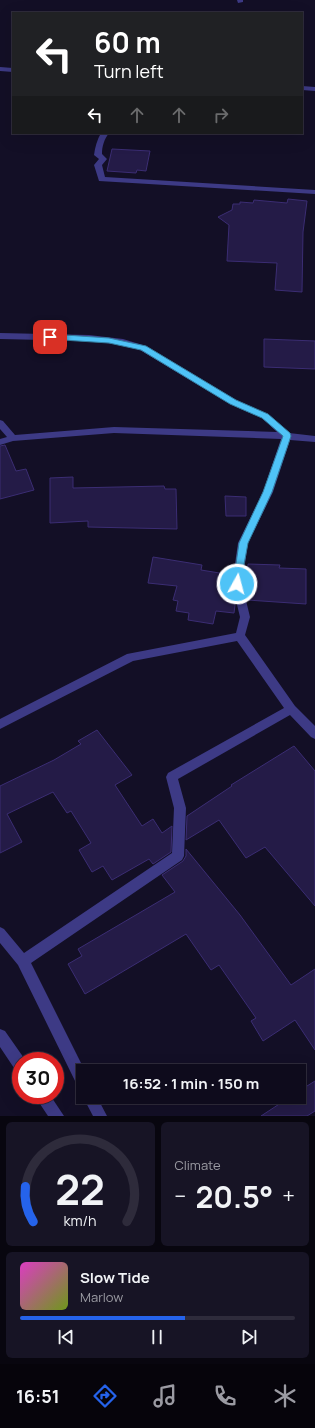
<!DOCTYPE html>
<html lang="en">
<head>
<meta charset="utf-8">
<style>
	:root { --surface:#0e0b1c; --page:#171425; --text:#f1f3f6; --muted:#9b9ba3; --line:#2e2b3b; --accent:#2563eb }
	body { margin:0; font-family:Manrope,sans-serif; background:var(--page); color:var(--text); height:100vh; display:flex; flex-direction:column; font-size:15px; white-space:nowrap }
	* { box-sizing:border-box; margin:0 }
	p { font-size:13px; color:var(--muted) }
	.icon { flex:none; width:22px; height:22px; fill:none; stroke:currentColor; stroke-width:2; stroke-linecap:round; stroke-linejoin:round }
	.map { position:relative; height:1116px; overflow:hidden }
	.side { display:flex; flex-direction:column; gap:6px; padding:6px; background:#08060f; flex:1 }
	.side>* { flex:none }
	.banner { position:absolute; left:12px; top:12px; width:291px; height:122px; border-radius:0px; box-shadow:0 4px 16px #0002,0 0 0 1px var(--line); background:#202124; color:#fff; overflow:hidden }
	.speed { position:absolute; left:12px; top:1052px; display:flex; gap:8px; font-size:20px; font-weight:700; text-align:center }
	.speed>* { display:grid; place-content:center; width:52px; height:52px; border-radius:50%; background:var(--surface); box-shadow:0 4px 16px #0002,0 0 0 1px var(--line); line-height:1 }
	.speed .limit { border:6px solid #d22; background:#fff; color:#111 }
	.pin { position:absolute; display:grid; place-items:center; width:34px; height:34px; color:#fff; margin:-17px; border-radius:8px; box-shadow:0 2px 6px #0006 }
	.me { position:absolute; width:44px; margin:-22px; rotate:7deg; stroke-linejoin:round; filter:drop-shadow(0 0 3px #0008) }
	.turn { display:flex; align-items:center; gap:14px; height:84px; padding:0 16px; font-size:18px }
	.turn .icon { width:52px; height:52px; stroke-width:2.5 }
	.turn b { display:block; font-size:28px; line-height:34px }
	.lanes { display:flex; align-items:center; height:38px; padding:0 16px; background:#0003; justify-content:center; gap:20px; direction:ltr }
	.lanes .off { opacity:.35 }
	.big { font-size:30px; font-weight:700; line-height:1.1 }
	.side .card { flex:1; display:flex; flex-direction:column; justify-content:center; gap:6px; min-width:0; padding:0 14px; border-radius:6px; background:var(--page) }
	.side .dial { align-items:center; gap:0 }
	.dial svg { height:104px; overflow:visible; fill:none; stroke:var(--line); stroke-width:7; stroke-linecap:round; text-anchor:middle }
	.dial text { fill:var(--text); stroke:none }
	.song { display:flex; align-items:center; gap:12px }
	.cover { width:48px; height:48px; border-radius:6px; background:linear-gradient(135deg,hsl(310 70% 55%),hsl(80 70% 35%)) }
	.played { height:4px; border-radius:2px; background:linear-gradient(90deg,var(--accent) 60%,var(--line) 60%) }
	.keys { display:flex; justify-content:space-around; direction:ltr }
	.heat { display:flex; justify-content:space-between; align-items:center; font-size:22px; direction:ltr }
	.side .tiles { flex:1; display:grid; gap:6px; grid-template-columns:1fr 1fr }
	.card:last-child { grid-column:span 2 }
	.trip { position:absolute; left:76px; top:1064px; width:230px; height:40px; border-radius:0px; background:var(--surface); box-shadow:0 4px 16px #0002,0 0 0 1px var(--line); font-weight:700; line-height:40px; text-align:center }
	.menu { display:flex; height:64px; justify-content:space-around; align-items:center; background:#06040b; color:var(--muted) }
	.menu .icon { width:28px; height:28px }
	.menu .active { color:var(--accent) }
	.menu b { font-size:18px; color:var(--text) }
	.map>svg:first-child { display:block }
	.building { fill:#241b47; stroke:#3b2d73 }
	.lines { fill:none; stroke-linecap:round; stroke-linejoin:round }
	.minor { fill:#3d3a85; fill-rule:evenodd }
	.route { fill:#4fc3f7; stroke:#337fa1 }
</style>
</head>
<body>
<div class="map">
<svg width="315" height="1116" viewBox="0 0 315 1116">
	<rect width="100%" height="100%" fill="#130f26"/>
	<path class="building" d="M112,149L150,151L146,171L137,170L136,173L107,171Z
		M288,199L307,201L303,232L302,292L275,290L277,263L227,261L229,225L218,217L232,210L233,204H240V202L253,203L254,200L287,203Z
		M264,339L315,341V369L264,367Z
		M5,445L16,471L26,469L34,490L0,499V446Z
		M73,477V488L164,486L165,489H176L177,529L88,527V521L50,523V478Z
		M225,496L246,497V516H226Z
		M153,557L202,565L201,570L232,575L231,584L235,605L234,613L216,611L213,624L188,620L189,613L176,611L178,601L173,600L177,586L148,583Z
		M248,564L280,565L279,568L306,569V604L247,600L244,584L245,577H247Z
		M97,730L132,775L115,785L142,826L153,819L162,833L172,826L171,852L153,864L149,859L112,880L103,866L92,872L79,850L91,843L71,811L67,813L53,792L7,814L22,842L0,853V786L54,760L81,744L78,741Z
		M294,746L315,771V906L265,847L246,858L219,820L186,840L187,816L232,786L231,785Z
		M186,849L240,915L291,985L315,969V1050L295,1020L263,1041L251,1021L256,1018L219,965L211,970L186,934L85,994L68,964L82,956L78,949L175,892L162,875L183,861L186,856Z
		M315,1081V1111L307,1116H261L290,1097H299V1091Z"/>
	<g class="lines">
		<path class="minor" d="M237,0H243V2L238,3Z
			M0,67L13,68V72L0,71Z
			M302,86L315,87V91L302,90Z
			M101,133H109C104,140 102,146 102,154L107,159L102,165L105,177L315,190V194L99,181L94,165L99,159L94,155C95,147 97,140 101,133Z
			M0,333L89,335L123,339L146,346L236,400L268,414L289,433L315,436V442L290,440L273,492L248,543L242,584L250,617L245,635L295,706L315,726V739L311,737L290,715L178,779L186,808L184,856L182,860L31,963L85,1071H83V1089L78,1087L18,965L0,943V927L4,929L24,953L172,853L174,808L166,777L168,773L284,708L237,641L133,661L0,729V719L127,654L236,633L240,617L232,584L238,543L263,492L281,439L114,433L13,441L0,445V439L7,437L0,429V420L3,421L15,435L114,427L277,432L262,418L230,404L140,350L123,345L89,341L0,339Z
			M0,1029L5,1031L26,1061H21V1073L16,1071L0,1047Z
			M34,1095H50L64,1116H48Z
			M83,1097H97L107,1116H93Z"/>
	</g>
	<path class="route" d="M50,334L109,338L146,346L236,400L268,414L290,433L291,436L272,492L248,543L240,586H234L233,584L239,543L263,492L283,436L262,418L230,404L141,350L109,343L47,339V335Z"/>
</svg>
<div class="speed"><div class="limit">30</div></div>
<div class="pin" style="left:50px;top:337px;background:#d93025"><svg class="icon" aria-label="arrive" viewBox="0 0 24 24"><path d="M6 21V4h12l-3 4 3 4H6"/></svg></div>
<svg class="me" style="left:237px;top:584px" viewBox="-20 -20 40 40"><circle r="17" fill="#4fc3f7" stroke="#fff" stroke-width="3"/><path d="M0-11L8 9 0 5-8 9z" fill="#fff"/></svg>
<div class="trip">16:52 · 1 min · 150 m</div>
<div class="banner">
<div class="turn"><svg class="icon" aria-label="left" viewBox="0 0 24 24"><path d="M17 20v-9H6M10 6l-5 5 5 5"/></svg><div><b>60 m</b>Turn left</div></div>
<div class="lanes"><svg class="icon" aria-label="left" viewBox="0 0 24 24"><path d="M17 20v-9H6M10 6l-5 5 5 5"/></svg><svg class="icon off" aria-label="ahead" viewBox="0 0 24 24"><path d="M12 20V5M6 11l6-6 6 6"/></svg><svg class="icon off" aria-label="ahead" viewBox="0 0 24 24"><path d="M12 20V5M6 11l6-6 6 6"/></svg><svg class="icon off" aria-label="right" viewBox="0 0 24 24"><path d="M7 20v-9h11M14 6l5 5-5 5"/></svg></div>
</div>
</div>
<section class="side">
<div class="tiles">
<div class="card dial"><svg viewBox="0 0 100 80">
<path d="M14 69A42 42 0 1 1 86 69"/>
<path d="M14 69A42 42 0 0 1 8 42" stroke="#2563eb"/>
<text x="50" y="56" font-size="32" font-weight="700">22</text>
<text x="50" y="72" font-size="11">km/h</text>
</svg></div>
<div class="card"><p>Climate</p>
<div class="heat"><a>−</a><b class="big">20.5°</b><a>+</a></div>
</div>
<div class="card">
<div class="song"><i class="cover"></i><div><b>Slow Tide</b><p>Marlow</p></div></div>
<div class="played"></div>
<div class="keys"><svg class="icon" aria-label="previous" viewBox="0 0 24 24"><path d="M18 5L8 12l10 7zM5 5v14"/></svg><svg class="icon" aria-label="pause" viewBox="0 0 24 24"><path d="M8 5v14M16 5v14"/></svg><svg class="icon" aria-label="next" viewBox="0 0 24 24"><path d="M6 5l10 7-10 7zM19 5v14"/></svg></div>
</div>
</div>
</section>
<nav class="menu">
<b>16:51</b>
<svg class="icon active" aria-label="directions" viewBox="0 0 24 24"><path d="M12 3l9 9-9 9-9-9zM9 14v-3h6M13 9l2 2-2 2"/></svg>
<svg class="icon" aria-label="music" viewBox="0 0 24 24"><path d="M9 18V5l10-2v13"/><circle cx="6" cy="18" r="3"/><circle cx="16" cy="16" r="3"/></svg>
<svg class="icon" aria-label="phone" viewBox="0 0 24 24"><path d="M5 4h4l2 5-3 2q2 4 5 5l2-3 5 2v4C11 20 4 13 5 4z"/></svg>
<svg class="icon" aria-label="climate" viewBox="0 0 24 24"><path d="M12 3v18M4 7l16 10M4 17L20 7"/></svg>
</nav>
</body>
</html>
